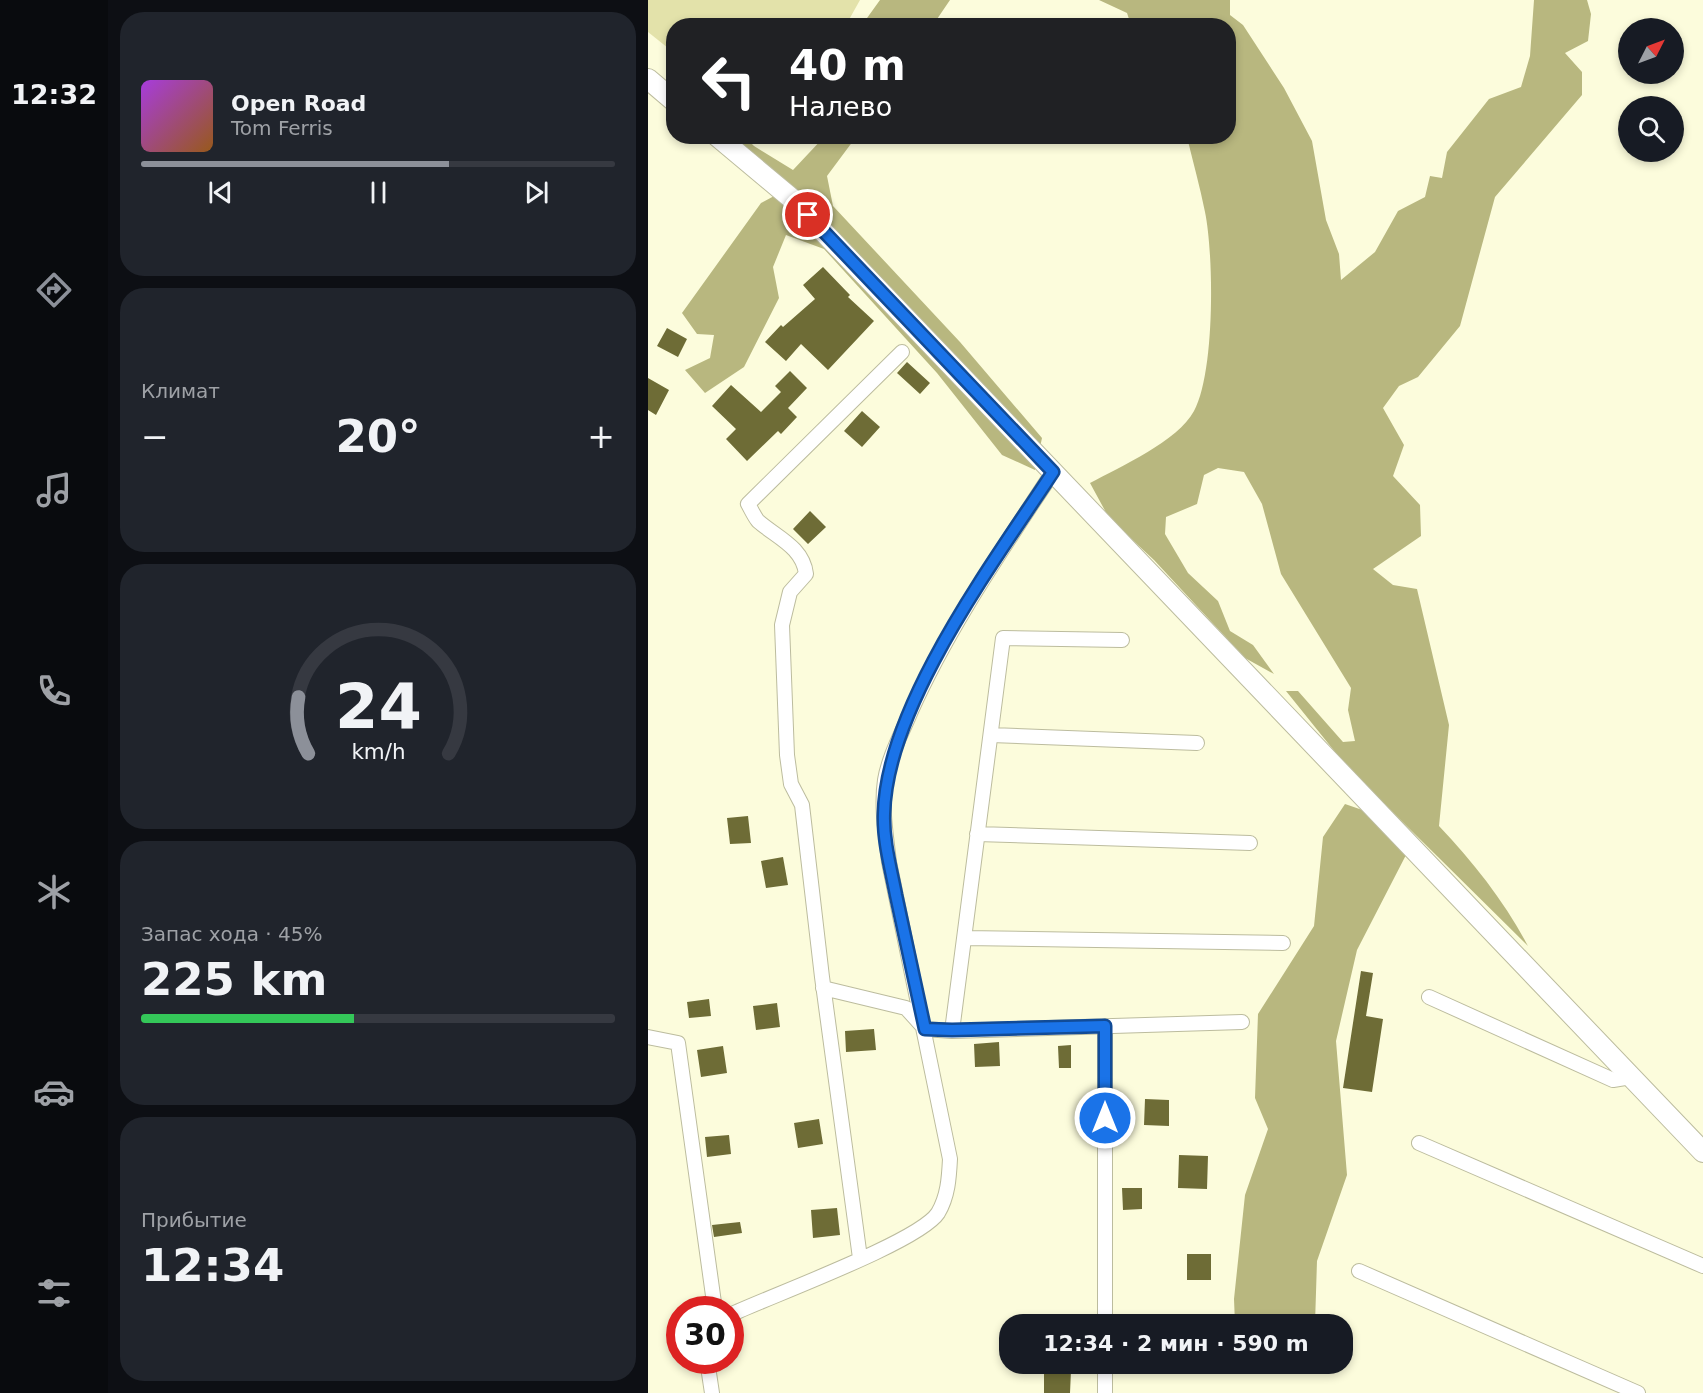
<!DOCTYPE html>
<html lang="ru">
<head>
<meta charset="utf-8">
<style>
	:root { --surface:#171b24; --page:#20242c; --text:#f1f3f6; --muted:#9ea1a6; --line:#363941; --accent:#8c9099 }
	body { margin:0; font-family:"DejaVu Sans",sans-serif; background:var(--page); color:var(--text); height:100vh; display:flex; flex-direction:column; font-size:22px; white-space:nowrap }
	* { box-sizing:border-box; margin:0 }
	p { font-size:20px; color:var(--muted) }
	.icon { flex:none; width:33px; height:33px; fill:none; stroke:currentColor; stroke-width:2; stroke-linecap:round; stroke-linejoin:round }
	.map { position:relative; flex:1; overflow:hidden }
	.drawer { display:flex; flex-direction:column; gap:12px; padding:12px; background:#0d0f14; width:540px }
	.drawer>* { flex:none }
	.banner { position:absolute; left:18px; top:18px; width:570px; height:126px; border-radius:24px; box-shadow:0 3px 9px #0003; background:#202124; color:#fff; overflow:hidden }
	.needle { width:39px; rotate:48deg }
	.tools { position:absolute; left:970px; top:18px; display:grid; gap:12px }
	.tools a { display:grid; place-items:center; width:66px; height:66px; border-radius:50%; background:var(--surface); box-shadow:0 3px 9px #0003; font-size:30px }
	.speed { position:absolute; left:18px; top:1296px; display:flex; gap:12px; font-size:30px; font-weight:700; text-align:center }
	.speed>* { display:grid; place-content:center; width:78px; height:78px; border-radius:50%; background:var(--surface); box-shadow:0 3px 9px #0003; line-height:1 }
	.speed .limit { border:9px solid #d22; background:#fff; color:#111 }
	.pin { position:absolute; display:grid; place-items:center; width:51px; height:51px; color:#fff; margin:-26px; border:3px solid #fff; border-radius:50%; box-shadow:0 2px 6px #0007 }
	.me { position:absolute; width:66px; margin:-33px; rotate:0deg; stroke-linejoin:round; filter:drop-shadow(0 0 4px #0008) }
	.turn { display:flex; align-items:center; gap:21px; height:126px; padding:0 24px; font-size:27px }
	.turn .icon { width:78px; height:78px; stroke-width:2.5 }
	.turn b { display:block; font-size:42px; line-height:51px }
	.big { font-size:45px; font-weight:700; line-height:1.1 }
	.drawer .widget { flex:1; display:flex; flex-direction:column; justify-content:center; gap:9px; min-width:0; padding:0 21px; border-radius:24px; background:var(--page) }
	.drawer .dial { align-items:center; gap:0 }
	.dial svg { height:156px; overflow:visible; fill:none; stroke:var(--line); stroke-width:7; stroke-linecap:round; text-anchor:middle }
	.dial text { fill:var(--text); stroke:none }
	.song { display:flex; align-items:center; gap:18px }
	.cover { width:72px; height:72px; border-radius:9px; background:linear-gradient(135deg,hsl(280 70% 55%),hsl(30 70% 35%)) }
	.played { height:6px; border-radius:3px; background:linear-gradient(90deg,var(--accent) 65%,var(--line) 65%) }
	.keys { display:flex; justify-content:space-around; direction:ltr }
	.heat { display:flex; justify-content:space-between; align-items:center; font-size:33px; direction:ltr }
	.charge { height:9px; border-radius:4px; background:linear-gradient(90deg,#34c759 45%,var(--line) 0) }
	.trip { position:absolute; left:351px; top:1314px; width:354px; height:60px; border-radius:24px; background:var(--surface); box-shadow:0 3px 9px #0003; font-weight:700; line-height:60px; text-align:center }
	main { display:flex; flex:1; min-height:0 }
	.menu { display:flex; flex-direction:column; width:108px; justify-content:space-around; align-items:center; background:#090b0e; color:var(--muted) }
	.menu .icon { width:42px; height:42px }
	.menu .current { color:var(--accent) }
	.menu b { font-size:27px; color:var(--text) }
	.map>svg:first-child { display:block }
	.green { fill:#e3e2aa }
	.forest { fill:#b8b77f }
	.building { fill:#6e6c36 }
	.lines { fill:none; stroke-linecap:round; stroke-linejoin:round }
	.street-casing { stroke:#bcbc9e; stroke-width:16 }
	.secondary-casing { stroke:#bcbc9e; stroke-width:22 }
	.street { stroke:#fff; stroke-width:14 }
	.secondary { stroke:#fff; stroke-width:20 }
	.route-casing { stroke:#114b97; stroke-width:15 }
	.route { stroke:#1a73e8; stroke-width:10 }
</style>
</head>
<body>
<main>
<nav class="menu">
<b>12:32</b>
<svg class="icon current" aria-label="directions" viewBox="0 0 24 24"><path d="M12 3l9 9-9 9-9-9zM9 14v-3h6M13 9l2 2-2 2"/></svg>
<svg class="icon" aria-label="music" viewBox="0 0 24 24"><path d="M9 18V5l10-2v13"/><circle cx="6" cy="18" r="3"/><circle cx="16" cy="16" r="3"/></svg>
<svg class="icon" aria-label="phone" viewBox="0 0 24 24"><path d="M5 4h4l2 5-3 2q2 4 5 5l2-3 5 2v4C11 20 4 13 5 4z"/></svg>
<svg class="icon" aria-label="climate" viewBox="0 0 24 24"><path d="M12 3v18M4 7l16 10M4 17L20 7"/></svg>
<svg class="icon" aria-label="car" viewBox="0 0 24 24"><path d="M5 17H2v-5l4-1 3-4h7l3 4 3 1v5h-3M9 17h6M6 11h13"/><circle cx="7" cy="17" r="2"/><circle cx="17" cy="17" r="2"/></svg>
<svg class="icon" aria-label="filters" viewBox="0 0 24 24"><path d="M4 7h16M4 17h16"/><circle cx="9" cy="7" r="2"/><circle cx="15" cy="17" r="2"/></svg>
</nav>
<section class="drawer">
<div class="widget">
<div class="song"><i class="cover"></i><div><b>Open Road</b><p>Tom Ferris</p></div></div>
<div class="played"></div>
<div class="keys"><svg class="icon" aria-label="previous" viewBox="0 0 24 24"><path d="M18 5L8 12l10 7zM5 5v14"/></svg><svg class="icon" aria-label="pause" viewBox="0 0 24 24"><path d="M8 5v14M16 5v14"/></svg><svg class="icon" aria-label="next" viewBox="0 0 24 24"><path d="M6 5l10 7-10 7zM19 5v14"/></svg></div>
</div>
<div class="widget"><p>Климат</p>
<div class="heat"><a>−</a><b class="big">20°</b><a>+</a></div>
</div>
<div class="widget dial"><svg viewBox="0 0 100 80">
<path d="M14 69A42 42 0 1 1 86 69"/>
<path d="M14 69A42 42 0 0 1 9 40" stroke="#8c9099"/>
<text x="50" y="56" font-size="32" font-weight="700">24</text>
<text x="50" y="72" font-size="11">km/h</text>
</svg></div>
<div class="widget"><p>Запас хода · 45%</p><b class="big">225 km</b><div class="charge"></div></div>
<div class="widget"><p>Прибытие</p><b class="big">12:34</b></div>
</section>
<div class="map">
<svg width="1055" height="1393" viewBox="0 0 1055 1393">
	<rect width="100%" height="100%" fill="#fcfcdc"/>
	<path class="green" d="M0,0H212L198,25L26,26L25,52L0,32Z"/>
	<path class="forest" d="M232,0H302L285,25H214Z
		M451,0H582V15L595,25L636,88L664,141L678,220L691,254L693,280L727,252L750,211L777,197L782,176L794,178L799,152L841,99L873,87L882,56L886,0H939L943,14L940,41L917,53L934,72V95L847,197L812,326L770,377L751,386L735,408L756,445L745,476L772,505L773,536L725,569L745,585L769,589L801,725L791,826C826,863 856,901 880,946L700,768L638,691H650L695,742L707,741L700,710L703,688L633,574L614,504L596,472L570,468L556,475L549,504L518,517L517,534L540,573L570,601L582,631L605,645L626,674L597,658L506,560L461,518L442,483C472,467 530,441 546,411C567,372 566,256 557,212C552,187 545,162 539,137L580,136V26L483,25L479,13Z
		M78,137H97L106,146L145,170L176,137H208L179,176L185,206L312,342L394,438L387,470L354,455L289,373L176,249L138,235L125,267L131,298L96,367L57,393L37,370L62,358L66,335L49,334L34,313L113,203L128,195L152,216L170,209L129,174Z
		M697,804L723,813L758,855L709,950L688,1041L699,1175L669,1261L667,1324H587L586,1299L597,1195L620,1129L607,1098L610,1014L666,926L675,837Z"/>
	<path class="building" d="M175,267L202,295L200,297L226,321L180,370L153,344L138,361L117,342L133,325L135,327L167,299L155,285Z
		M19,328L39,339L30,357L9,346Z
		M259,362L282,383L272,394L249,373Z
		M142,371L159,388L140,408L149,417L133,434L130,431L99,461L78,439L88,429L64,406L83,385L113,412L133,392L127,386Z
		M0,378L21,390L8,415L0,410Z
		M214,411L232,427L214,447L196,431Z
		M162,511L178,527L160,544L145,529Z
		M100,816L103,843L82,844L79,818Z
		M135,857L140,885L118,888L113,861Z
		M713,971L725,973L718,1016L735,1019L724,1092L695,1088Z
		M61,999L63,1016L41,1018L39,1002Z
		M129,1003L132,1027L108,1030L105,1006Z
		M226,1029L228,1050L198,1052L197,1031Z
		M351,1042L352,1066L327,1067L326,1044Z
		M423,1045V1068H411L410,1046Z
		M75,1046L79,1073L53,1077L49,1050Z
		M497,1099L521,1100V1126L496,1125Z
		M171,1119L175,1144L150,1148L146,1123Z
		M81,1135L83,1154L59,1157L57,1137Z
		M531,1155L560,1156L559,1189L530,1188Z
		M474,1188H494V1209L475,1210Z
		M189,1208L192,1235L165,1238L163,1210Z
		M92,1222L94,1233L66,1237L64,1225Z
		M539,1254H563V1280H539Z
		M396,1370H423L422,1393H396Z"/>
	<g class="lines">
		<defs>
			<path id="street" d="M343,735L549,743
				M329,834L602,843
				M316,938L635,943
				M175,988L258,1008L277,1029L304,1031L594,1022
				M781,997L965,1080L983,1077
				M304,1031L355,638L474,640
				M0,1037L30,1043L67,1310
				M771,1143L1055,1266
				M212,1258L174,977L154,805L143,784L139,755L134,625L142,592L158,574C155,547 128,537 110,521C106,516 103,509 100,504L254,352
				M711,1271L990,1393
				M82,1315C122,1296 271,1242 290,1213C300,1196 301,1178 302,1159L241,862C238,835 233,807 237,780C241,756 254,733 263,711C301,626 354,550 405,472
				M457,1324V1026
				M59,1360L64,1393
				M457,1393V1364"/>
			<path id="secondary" d="M0,79L26,101
				M69,136L143,198L1055,1152"/>
		</defs>
		<use href="#street" class="street-casing"/>
		<use href="#secondary" class="secondary-casing"/>
		<use href="#street" class="street"/>
		<use href="#secondary" class="secondary"/>
	</g>
	<g class="lines">
		<defs>
			<path id="route" d="M160,215L405,472C346,562 238,706 236,814C235,841 243,869 248,895C258,940 267,984 277,1029L304,1030L457,1026V1118"/>
		</defs>
		<use href="#route" class="route-casing"/>
		<use href="#route" class="route"/>
	</g>
</svg>
<div class="tools">
<a><svg class="needle" viewBox="-14 -14 28 28"><path d="M0-13l5 13h-10z" fill="#e53935"/><path d="M0 13l5-13h-10z" fill="#9ea1a6"/></svg></a>
<a><svg class="icon" aria-label="search" viewBox="0 0 24 24"><circle cx="10" cy="10" r="6"/><path d="M15 15l6 6"/></svg></a>
</div>
<div class="speed"><div class="limit">30</div></div>
<div class="pin" style="left:160px;top:215px;background:#d93025"><svg class="icon" aria-label="arrive" viewBox="0 0 24 24"><path d="M6 21V4h12l-3 4 3 4H6"/></svg></div>
<svg class="me" style="left:457px;top:1118px" viewBox="-20 -20 40 40"><circle r="17" fill="#1a73e8" stroke="#fff" stroke-width="3"/><path d="M0-11L8 9 0 5-8 9z" fill="#fff"/></svg>
<div class="trip">12:34 · 2 мин · 590 m</div>
<div class="banner">
<div class="turn"><svg class="icon" aria-label="left" viewBox="0 0 24 24"><path d="M17 20v-9H6M10 6l-5 5 5 5"/></svg><div><b>40 m</b>Налево</div></div>
</div>
</div>
</main>
</body>
</html>
